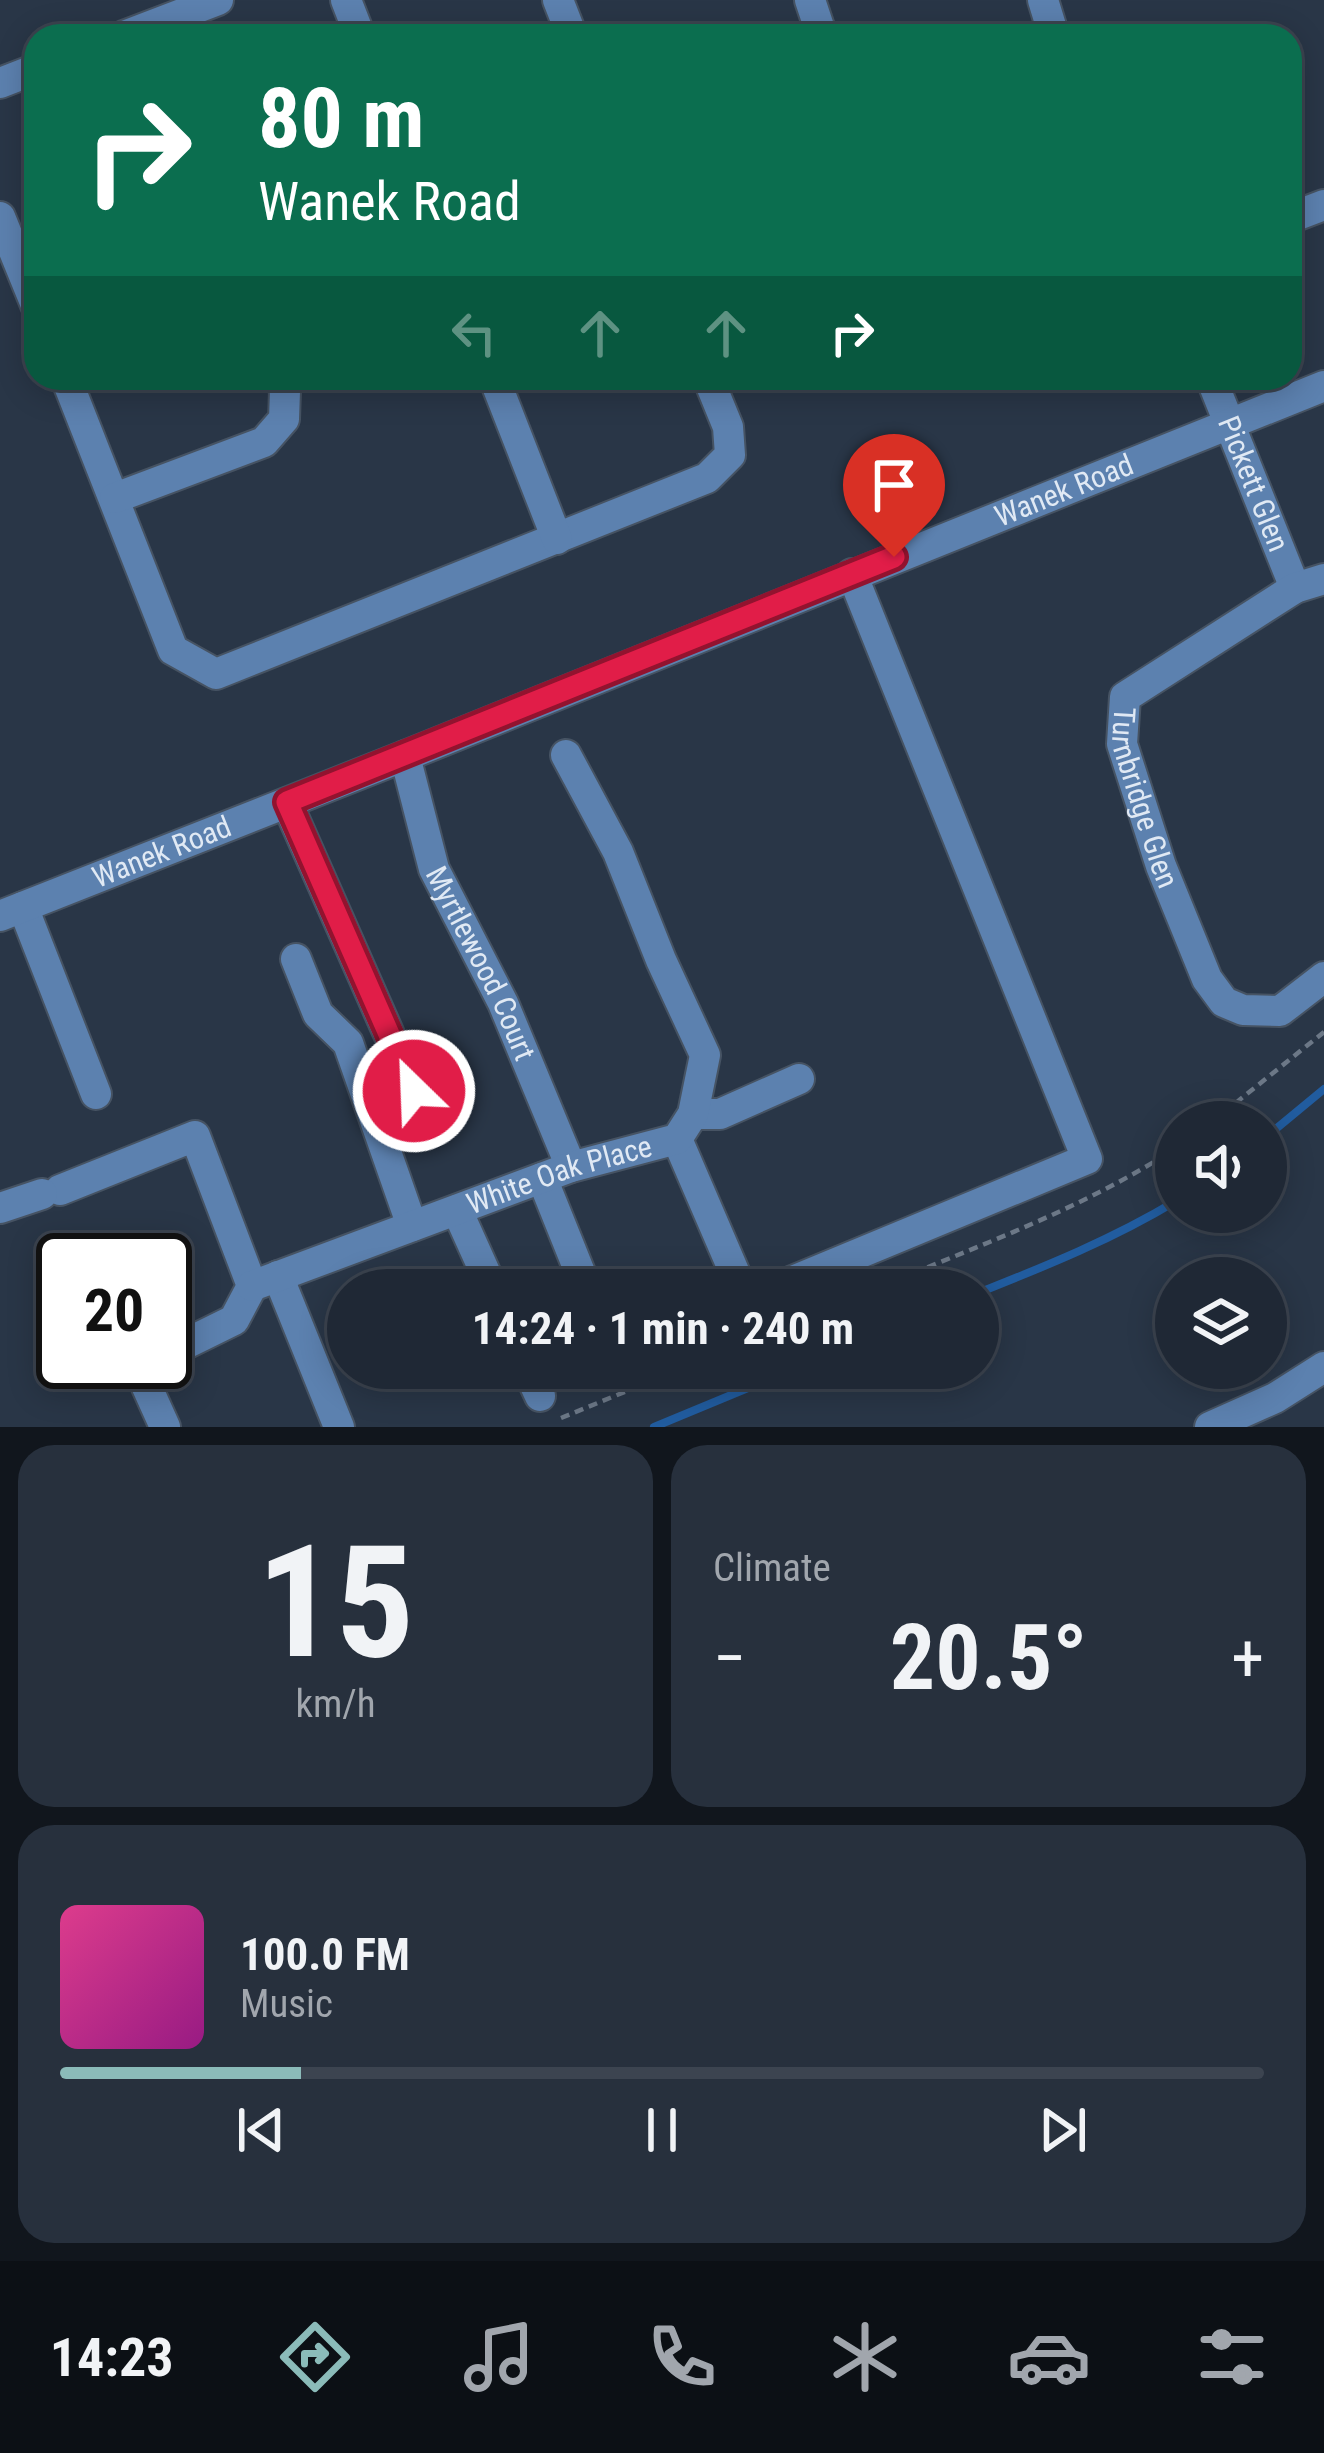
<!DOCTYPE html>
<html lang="en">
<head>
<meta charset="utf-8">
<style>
	:root { --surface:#1f2835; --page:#27303d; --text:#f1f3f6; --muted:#a1a6ad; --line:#3c4450; --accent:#8bbbb9 }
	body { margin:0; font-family:"Roboto Condensed",sans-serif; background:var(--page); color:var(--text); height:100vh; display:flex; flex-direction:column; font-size:45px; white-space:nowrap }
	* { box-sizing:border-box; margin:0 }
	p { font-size:39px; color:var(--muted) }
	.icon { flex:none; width:66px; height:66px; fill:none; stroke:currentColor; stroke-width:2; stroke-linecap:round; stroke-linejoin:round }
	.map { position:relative; height:1427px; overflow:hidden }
	.drawer { display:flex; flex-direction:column; gap:18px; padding:18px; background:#11161d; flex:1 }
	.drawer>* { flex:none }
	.banner { position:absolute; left:24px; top:24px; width:1278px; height:366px; border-radius:36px; box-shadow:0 6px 30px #0003,0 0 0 3px var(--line); background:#0b6e4f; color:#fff; overflow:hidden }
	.controls { position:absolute; left:1155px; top:1101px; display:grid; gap:24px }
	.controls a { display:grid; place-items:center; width:132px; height:132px; border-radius:50%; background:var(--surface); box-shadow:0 6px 30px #0003,0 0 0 3px var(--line); font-size:60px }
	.speed { position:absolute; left:36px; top:1233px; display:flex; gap:24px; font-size:60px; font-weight:700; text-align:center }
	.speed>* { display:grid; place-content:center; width:156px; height:156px; border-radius:50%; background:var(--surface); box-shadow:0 6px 30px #0003,0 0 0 3px var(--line); line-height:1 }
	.speed .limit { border:6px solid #111; border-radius:18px; background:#fff; color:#111 }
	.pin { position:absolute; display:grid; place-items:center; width:102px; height:102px; color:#fff; margin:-123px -51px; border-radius:50% 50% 50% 0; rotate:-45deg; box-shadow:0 0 12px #0007 }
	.pin .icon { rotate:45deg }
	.me { position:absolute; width:132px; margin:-66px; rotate:336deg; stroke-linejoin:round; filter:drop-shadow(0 0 9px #0008) }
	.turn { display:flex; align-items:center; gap:42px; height:252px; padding:0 36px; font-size:54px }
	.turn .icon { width:156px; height:156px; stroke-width:2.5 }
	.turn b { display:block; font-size:84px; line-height:102px }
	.lanes { display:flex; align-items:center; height:114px; padding:0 36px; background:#0003; justify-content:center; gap:60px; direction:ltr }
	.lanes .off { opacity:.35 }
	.big { font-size:90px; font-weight:700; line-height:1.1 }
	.drawer .tile { flex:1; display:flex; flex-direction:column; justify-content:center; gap:18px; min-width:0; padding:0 42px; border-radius:36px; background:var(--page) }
	.drawer .dial { align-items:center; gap:0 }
	.dial b { font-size:156px; line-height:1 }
	.song { display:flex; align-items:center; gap:36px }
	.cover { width:144px; height:144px; border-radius:18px; background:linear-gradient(135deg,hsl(330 70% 55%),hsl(310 70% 35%)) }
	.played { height:12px; border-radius:6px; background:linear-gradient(90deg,var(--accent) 20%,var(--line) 20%) }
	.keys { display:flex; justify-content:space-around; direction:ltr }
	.heat { display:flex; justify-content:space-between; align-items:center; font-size:66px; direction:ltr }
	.drawer .tiles { flex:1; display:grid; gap:18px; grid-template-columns:1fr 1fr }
	.tile:last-child { grid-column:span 2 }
	.trip { position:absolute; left:327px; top:1269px; width:672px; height:120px; border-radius:60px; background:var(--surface); box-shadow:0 6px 30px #0003,0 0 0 3px var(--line); font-weight:700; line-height:120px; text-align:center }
	.dock { display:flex; height:192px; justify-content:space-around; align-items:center; background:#0c1015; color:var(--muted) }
	.dock .icon { width:84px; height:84px }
	.dock .active { color:var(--accent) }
	.dock b { font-size:54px; color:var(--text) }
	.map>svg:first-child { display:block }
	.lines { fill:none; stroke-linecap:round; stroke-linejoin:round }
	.stream { stroke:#215c9f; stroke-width:8 }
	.minor-casing { stroke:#465363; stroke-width:34 }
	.path { stroke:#6c7887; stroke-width:4.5; stroke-dasharray:9 6; stroke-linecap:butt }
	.minor { stroke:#5c81af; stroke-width:30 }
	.route-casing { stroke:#92132f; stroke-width:30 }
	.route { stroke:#e11d48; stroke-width:21 }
	.labels { text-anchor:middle; stroke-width:12; stroke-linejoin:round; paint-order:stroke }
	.street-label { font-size:30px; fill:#e0e9f4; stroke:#171d25 }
</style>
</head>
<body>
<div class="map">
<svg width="1324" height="1427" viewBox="0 0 1324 1427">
	<rect width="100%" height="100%" fill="#293647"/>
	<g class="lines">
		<path class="stream" d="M1266,1137L1324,1089
			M978,1293C1046,1266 1113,1239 1176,1201
			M654,1427L796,1368"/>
		<defs>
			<g id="minor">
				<path d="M346,0L360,36"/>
				<path d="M558,0L572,36"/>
				<path d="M810,0L822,36"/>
				<path d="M1043,0L1054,36"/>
				<path d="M124,36L218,0"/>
				<path d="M0,83L36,69"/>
				<path d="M0,217L36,305"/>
				<path d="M1290,218L1324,205"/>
				<path d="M66,378L173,650L216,674L707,478L730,455L728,427L708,378"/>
				<path d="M494,378L557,539"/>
				<path id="s1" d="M1211,378L1295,588"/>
				<path d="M115,498L264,442L284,419L285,391L280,378"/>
				<path id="s2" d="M1324,579L1295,588L1125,697L1122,744L1161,866L1207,979L1224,1002L1243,1010L1280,1011L1324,977"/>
				<path id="s3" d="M405,756L434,869L503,1003L571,1167"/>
				<path d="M287,803L414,1091"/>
				<path d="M23,907L96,1094"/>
				<path id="s4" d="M0,916L405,756L1324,386"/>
				<path d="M296,959L318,1014L348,1043L412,1226"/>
				<path d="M693,1114H720L799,1079"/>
				<path d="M677,1139L742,1290"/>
				<path d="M542,1178L587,1290"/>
				<path d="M60,1190L195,1136L252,1286L234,1320L165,1354"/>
				<path d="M0,1208L42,1194"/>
				<path d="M457,1210L493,1290"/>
				<path d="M278,1276L339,1427"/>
				<path id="s5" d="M252,1286L571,1167L677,1139L693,1114L705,1055L661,960L618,852L566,755"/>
				<path d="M771,1290L1087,1159L852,574"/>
				<path d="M148,1362L138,1367L165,1427"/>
				<path d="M527,1368L540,1396"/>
				<path d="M1210,1427L1275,1398L1324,1367"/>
			</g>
		</defs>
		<use href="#minor" class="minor-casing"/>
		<path class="path" d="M1212,1122L1324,1032
			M872,1290C975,1247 1083,1209 1176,1148
			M561,1418L683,1368"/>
		<use href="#minor" class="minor"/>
	</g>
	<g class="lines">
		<defs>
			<path id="route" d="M414,1091L287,802L894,557"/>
		</defs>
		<use href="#route" class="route-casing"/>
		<use href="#route" class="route"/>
	</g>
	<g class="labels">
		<g class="street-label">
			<text dy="10" stroke="none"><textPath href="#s1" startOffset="114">Pickett Glen</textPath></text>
			<text dy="10" stroke="none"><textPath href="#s4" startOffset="1146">Wanek Road</textPath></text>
			<text dy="10" stroke="none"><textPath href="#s2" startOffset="336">Turnbridge Glen</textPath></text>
			<text dy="10" stroke="none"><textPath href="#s4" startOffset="174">Wanek Road</textPath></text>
			<text dy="10" stroke="none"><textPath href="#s3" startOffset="222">Myrtlewood Court</textPath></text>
			<text dy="10" stroke="none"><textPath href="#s5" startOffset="327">White Oak Place</textPath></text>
		</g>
	</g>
</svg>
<div class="controls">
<a><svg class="icon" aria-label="sound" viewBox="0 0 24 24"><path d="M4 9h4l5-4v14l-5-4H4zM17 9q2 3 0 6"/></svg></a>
<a><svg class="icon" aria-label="layers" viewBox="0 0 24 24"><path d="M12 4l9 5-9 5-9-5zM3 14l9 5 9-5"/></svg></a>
</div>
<div class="speed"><div class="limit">20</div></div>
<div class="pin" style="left:894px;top:557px;background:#d93025"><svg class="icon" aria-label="arrive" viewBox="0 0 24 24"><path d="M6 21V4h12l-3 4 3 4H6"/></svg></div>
<svg class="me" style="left:414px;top:1091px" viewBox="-20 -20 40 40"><circle r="17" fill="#e11d48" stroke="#fff" stroke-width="3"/><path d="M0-11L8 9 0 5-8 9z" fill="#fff"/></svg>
<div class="trip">14:24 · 1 min · 240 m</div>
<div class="banner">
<div class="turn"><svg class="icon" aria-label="right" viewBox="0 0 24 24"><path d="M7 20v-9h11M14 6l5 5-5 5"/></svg><div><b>80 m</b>Wanek Road</div></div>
<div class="lanes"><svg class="icon off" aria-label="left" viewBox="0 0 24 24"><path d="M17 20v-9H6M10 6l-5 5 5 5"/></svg><svg class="icon off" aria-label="ahead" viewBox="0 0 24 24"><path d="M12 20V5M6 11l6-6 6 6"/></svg><svg class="icon off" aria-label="ahead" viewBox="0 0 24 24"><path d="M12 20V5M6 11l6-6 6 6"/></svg><svg class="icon" aria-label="right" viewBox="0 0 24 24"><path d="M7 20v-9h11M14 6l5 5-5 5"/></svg></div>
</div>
</div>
<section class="drawer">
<div class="tiles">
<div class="tile dial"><b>15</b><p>km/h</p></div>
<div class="tile"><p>Climate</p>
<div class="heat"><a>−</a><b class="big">20.5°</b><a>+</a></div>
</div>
<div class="tile">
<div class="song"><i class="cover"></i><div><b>100.0 FM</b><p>Music</p></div></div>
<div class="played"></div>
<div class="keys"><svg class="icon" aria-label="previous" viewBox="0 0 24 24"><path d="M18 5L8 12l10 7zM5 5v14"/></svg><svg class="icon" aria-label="pause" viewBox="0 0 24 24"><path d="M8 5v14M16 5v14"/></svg><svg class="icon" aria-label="next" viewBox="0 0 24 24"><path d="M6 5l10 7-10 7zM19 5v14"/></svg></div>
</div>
</div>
</section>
<nav class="dock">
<b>14:23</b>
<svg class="icon active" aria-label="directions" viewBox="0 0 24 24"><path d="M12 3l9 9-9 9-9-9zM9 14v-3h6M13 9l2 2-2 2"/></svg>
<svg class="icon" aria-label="music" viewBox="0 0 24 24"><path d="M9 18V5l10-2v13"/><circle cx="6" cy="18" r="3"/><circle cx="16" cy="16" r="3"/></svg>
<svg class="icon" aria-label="phone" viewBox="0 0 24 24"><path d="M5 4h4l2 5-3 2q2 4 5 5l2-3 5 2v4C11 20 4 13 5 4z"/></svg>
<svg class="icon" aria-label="climate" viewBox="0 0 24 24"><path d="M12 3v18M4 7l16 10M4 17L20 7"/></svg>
<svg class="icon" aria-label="car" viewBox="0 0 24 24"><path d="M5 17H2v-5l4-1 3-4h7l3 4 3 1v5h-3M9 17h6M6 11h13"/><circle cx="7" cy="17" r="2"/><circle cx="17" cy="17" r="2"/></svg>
<svg class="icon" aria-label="filters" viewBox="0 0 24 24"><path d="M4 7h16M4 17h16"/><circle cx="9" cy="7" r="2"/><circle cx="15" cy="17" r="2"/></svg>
</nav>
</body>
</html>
